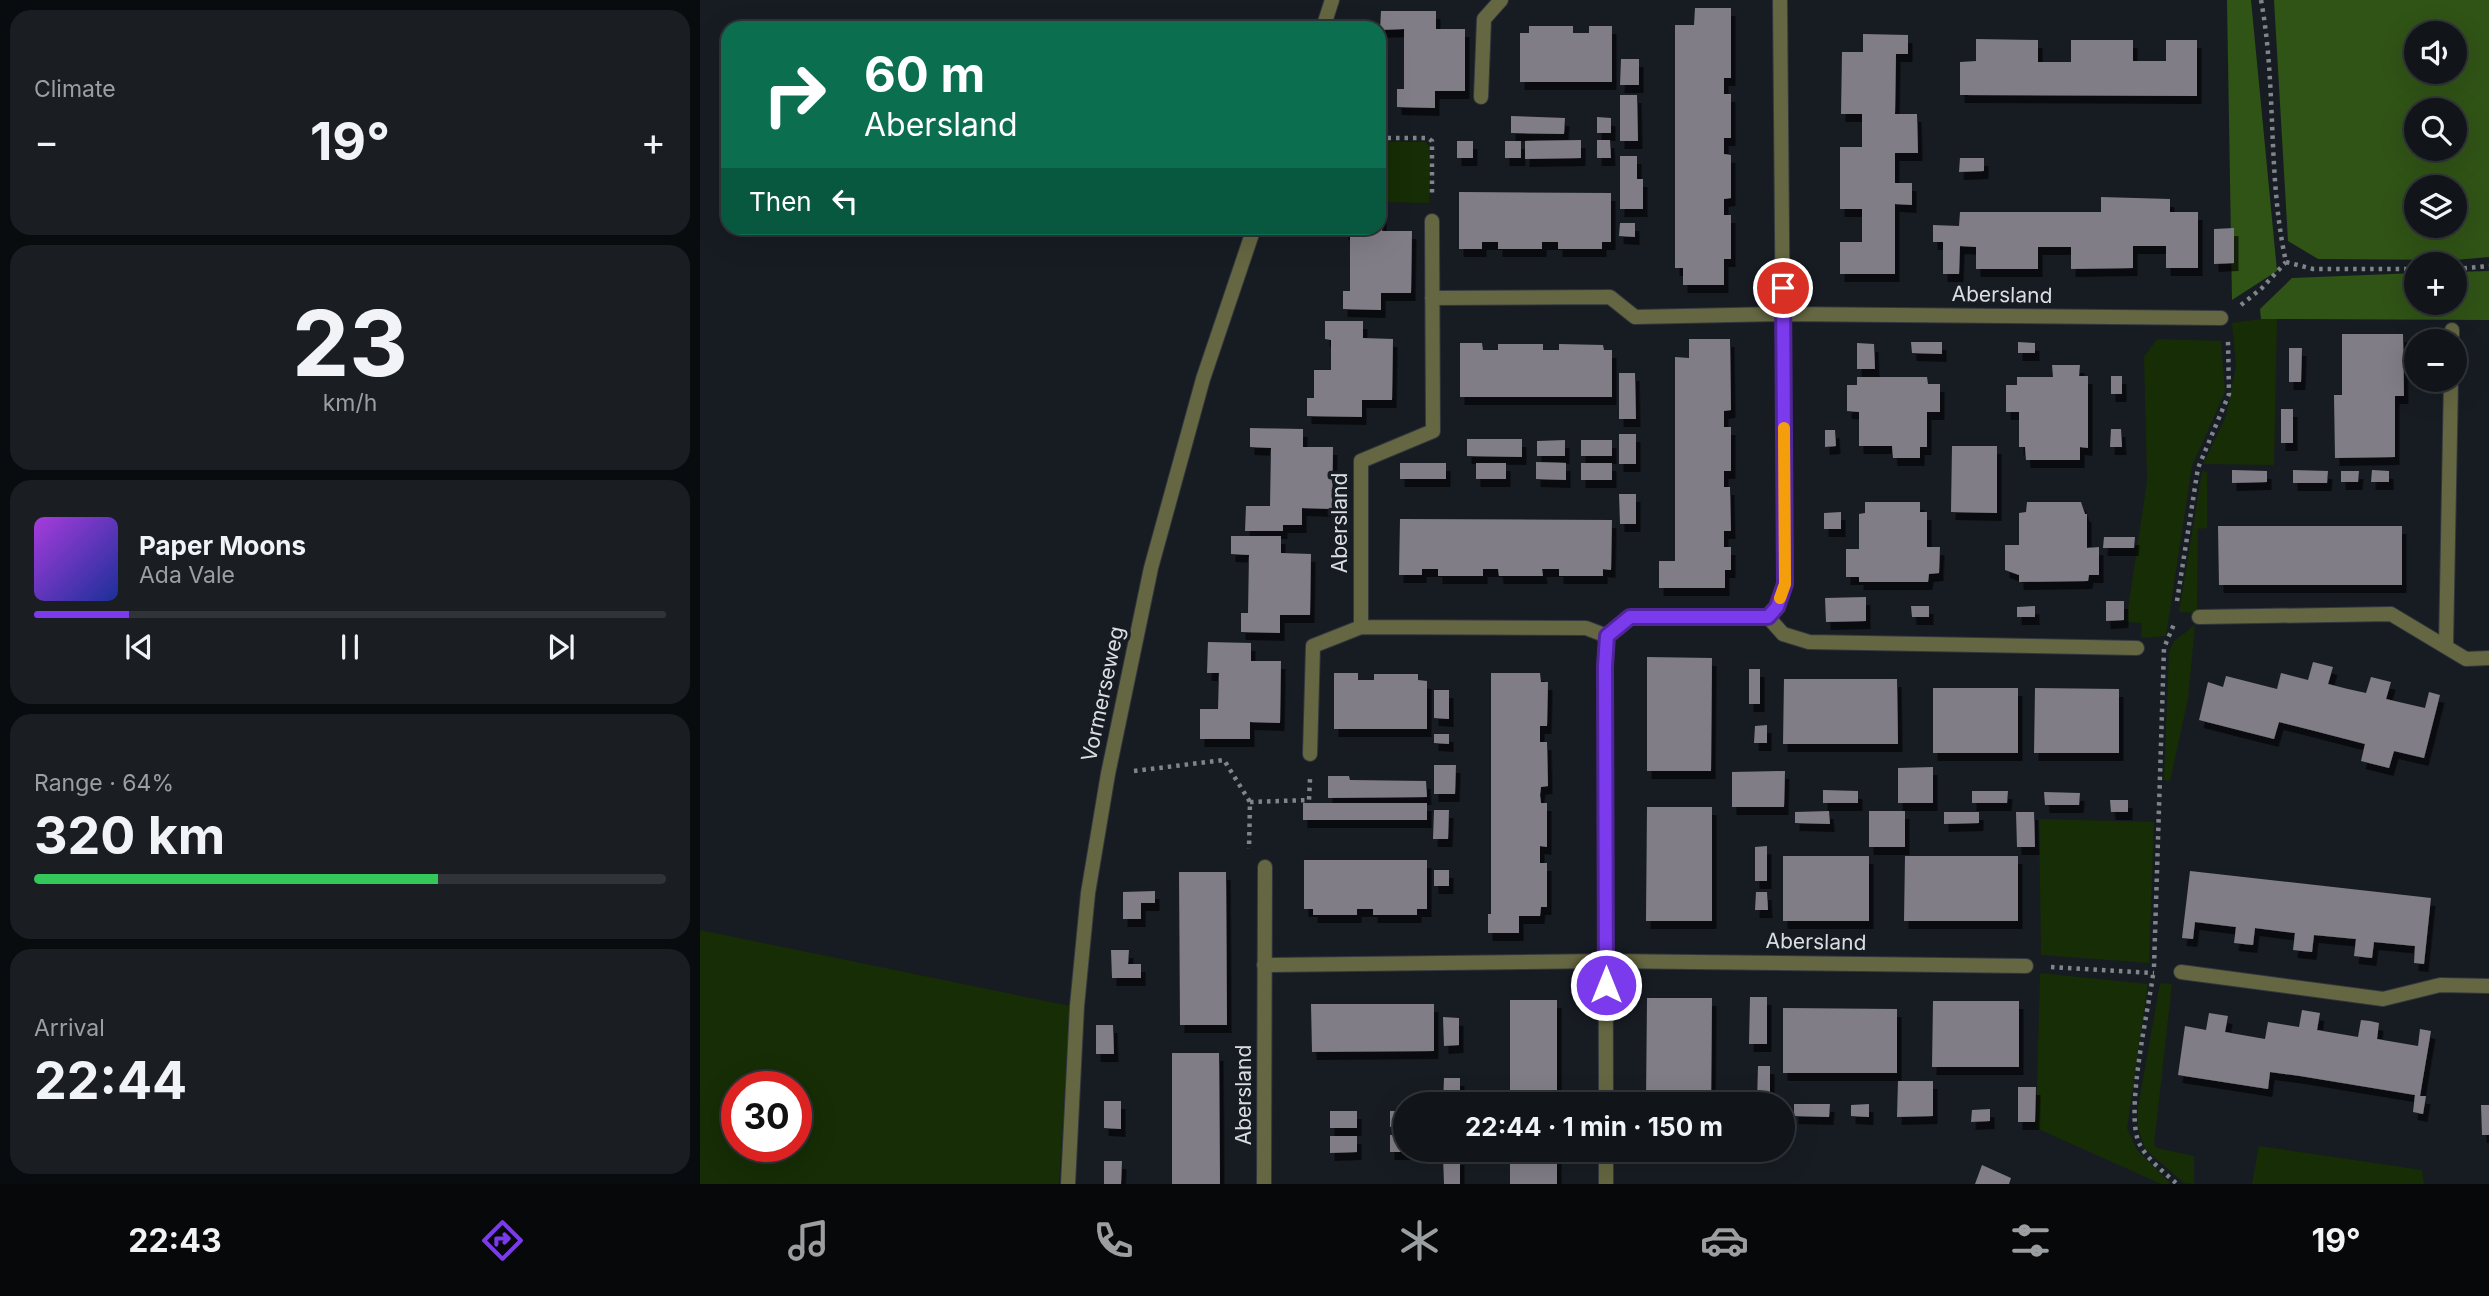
<!DOCTYPE html>
<html lang="en">
<head>
<meta charset="utf-8">
<style>
	:root { --surface:#11151a; --page:#1a1e23; --text:#f1f3f6; --muted:#9c9fa2; --line:#303439; --accent:#7c3aed }
	body { margin:0; font-family:Inter,sans-serif; background:var(--page); color:var(--text); height:100vh; display:flex; flex-direction:column; font-size:26px; white-space:nowrap }
	* { box-sizing:border-box; margin:0 }
	p { font-size:23px; color:var(--muted) }
	.icon { flex:none; width:38px; height:38px; fill:none; stroke:currentColor; stroke-width:2; stroke-linecap:round; stroke-linejoin:round }
	.map { position:relative; flex:1; overflow:hidden }
	.sheet { display:flex; flex-direction:column; gap:10px; padding:10px; background:#090c0e; width:700px }
	.sheet>* { flex:none }
	.guide { position:absolute; left:21px; top:21px; width:665px; height:214px; border-radius:21px; box-shadow:0 7px 28px #0002,0 0 0 2px var(--line); background:#0b6e4f; color:#fff; overflow:hidden }
	.controls { position:absolute; left:1704px; top:21px; display:grid; gap:14px }
	.controls a { display:grid; place-items:center; width:63px; height:63px; border-radius:50%; background:var(--surface); box-shadow:0 7px 28px #0002,0 0 0 2px var(--line); font-size:35px }
	.speed { position:absolute; left:21px; top:1071px; display:flex; gap:14px; font-size:35px; font-weight:700; text-align:center }
	.speed>* { display:grid; place-content:center; width:91px; height:91px; border-radius:50%; background:var(--surface); box-shadow:0 7px 28px #0002,0 0 0 2px var(--line); line-height:1 }
	.speed .limit { border:10px solid #d22; background:#fff; color:#111 }
	.pin { position:absolute; display:grid; place-items:center; width:60px; height:60px; color:#fff; margin:-30px; border:4px solid #fff; border-radius:50%; box-shadow:0 2px 7px #0007 }
	.me { position:absolute; width:77px; margin:-38px; rotate:0deg; stroke-linejoin:round; filter:drop-shadow(0 0 5px #0008) }
	.turn { display:flex; align-items:center; gap:24px; height:147px; padding:0 28px; font-size:32px }
	.turn .icon { width:91px; height:91px; stroke-width:2.5 }
	.turn b { display:block; font-size:49px; line-height:60px }
	.then { display:flex; align-items:center; height:66px; padding:0 28px; background:#0003; gap:14px; font-size:26px }
	.big { font-size:52px; font-weight:700; line-height:1.1 }
	.sheet .widget { flex:1; display:flex; flex-direction:column; justify-content:center; gap:10px; min-width:0; padding:0 24px; border-radius:21px; background:var(--page) }
	.sheet .dial { align-items:center; gap:0 }
	.dial b { font-size:91px; line-height:1 }
	.song { display:flex; align-items:center; gap:21px }
	.cover { width:84px; height:84px; border-radius:10px; background:linear-gradient(135deg,hsl(280 70% 55%),hsl(230 70% 35%)) }
	.played { height:7px; border-radius:4px; background:linear-gradient(90deg,var(--accent) 15%,var(--line) 15%) }
	.keys { display:flex; justify-content:space-around; direction:ltr }
	.heat { display:flex; justify-content:space-between; align-items:center; font-size:38px; direction:ltr }
	.charge { height:10px; border-radius:5px; background:linear-gradient(90deg,#34c759 64%,var(--line) 0) }
	.trip { position:absolute; left:693px; top:1092px; width:402px; height:70px; border-radius:35px; background:var(--surface); box-shadow:0 7px 28px #0002,0 0 0 2px var(--line); font-weight:700; line-height:70px; text-align:center }
	.tabs { display:flex; height:112px; justify-content:space-around; align-items:center; background:#07080a; color:var(--muted) }
	.tabs .icon { width:49px; height:49px }
	.tabs .selected { color:var(--accent) }
	.tabs b { font-size:32px; color:var(--text) }
	main { display:flex; flex:1; min-height:0 }
	.map>svg:first-child { display:block }
	.green { fill:#162d05; fill-rule:evenodd }
	.forest { fill:#305316; fill-rule:evenodd }
	.building { fill:#807d87; filter:url(#shadow) }
	.lines { fill:none; stroke-linecap:round; stroke-linejoin:round }
	.street-casing { stroke:#32373e; stroke-width:16 }
	.path { stroke:#80858b; stroke-width:4.5; stroke-dasharray:3.5 5; stroke-linecap:butt }
	.street { stroke:#656742; stroke-width:14 }
	.route-casing { stroke:#51269a; stroke-width:18 }
	.route { stroke:#7c3aed; stroke-width:12 }
	.slow { stroke:#f59e0b; stroke-width:12 }
	.labels { text-anchor:middle; stroke-width:7; stroke-linejoin:round; paint-order:stroke }
	.street-label { font-size:21px; fill:#dadee3; stroke:#171c23 }
</style>
</head>
<body>
<main>
<section class="sheet">
<div class="widget"><p>Climate</p>
<div class="heat"><a>−</a><b class="big">19°</b><a>+</a></div>
</div>
<div class="widget dial"><b>23</b><p>km/h</p></div>
<div class="widget">
<div class="song"><i class="cover"></i><div><b>Paper Moons</b><p>Ada Vale</p></div></div>
<div class="played"></div>
<div class="keys"><svg class="icon" aria-label="previous" viewBox="0 0 24 24"><path d="M18 5L8 12l10 7zM5 5v14"/></svg><svg class="icon" aria-label="pause" viewBox="0 0 24 24"><path d="M8 5v14M16 5v14"/></svg><svg class="icon" aria-label="next" viewBox="0 0 24 24"><path d="M6 5l10 7-10 7zM19 5v14"/></svg></div>
</div>
<div class="widget"><p>Range · 64%</p><b class="big">320 km</b><div class="charge"></div></div>
<div class="widget"><p>Arrival</p><b class="big">22:44</b></div>
</section>
<div class="map">
<svg width="1789" height="1184" viewBox="0 0 1789 1184">
	<defs>
		<filter id="shadow"><feDropShadow dx="4.5" dy="8" stdDeviation="0" flood-color="#0009"/></filter>
	</defs>
	<rect width="100%" height="100%" fill="#171c23"/>
	<path class="green" d="M679,142H726L730,148L729,203L679,202Z
		M1561,319H1577L1574,465L1503,464L1526,416L1536,366L1532,323Z
		M1457,339L1521,341L1525,392L1492,466L1466,636L1441,638L1442,623L1426,622L1447,481L1444,357Z
		M1502,471L1507,472V528L1498,529L1497,613L1479,612Z
		M1495,625L1488,699L1470,781L1464,780L1469,652L1474,641Z
		M1339,819L1454,822L1449,963L1341,955Z
		M0,930L370,1006L359,1184H0ZM37,1087H96V1146H37Z
		M1340,973L1448,984L1427,1128L1437,1150L1469,1182V1184H1461L1336,1128Z
		M1460,983L1472,984L1454,1145L1457,1148L1494,1156V1184L1484,1183L1445,1149L1438,1128V1107Z
		M1559,1146L1722,1170L1724,1184H1552Z"/>
	<path class="forest" d="M1527,0H1551L1577,271L1532,300Z
		M1574,0H1789V257L1755,260L1618,259L1588,241ZM1717,33H1755V72H1717ZM1717,110H1755V149H1717ZM1717,187H1755V226H1717Z
		M1789,271V320L1561,319L1560,309L1592,278L1717,273V303H1755V272Z"/>
	<path class="building" d="M995,8H1031V78H1024V94H1031V138H1024V154L1031,155V198L1024,199V215H1031V259H1024V285H983V268H975V25H994Z
		M681,11H736V29H765V91H735V108L697,107V89H704V29L680,30Z
		M829,26H873V33H889V26H912V82H820V33H829Z
		M1163,34L1208,35V54H1196L1195,114H1217L1218,153H1195V183H1212V205L1195,204V274H1140V242H1162V209H1140V147H1162V114H1141L1142,52H1163Z
		M1276,39L1338,40V62H1371V40H1433V61H1466V40H1497V96L1260,95V62L1276,61Z
		M921,59H939V85H920Z
		M920,95H937L938,141H920Z
		M811,116L865,118L864,134L811,133Z
		M897,117L911,118V133H897Z
		M881,140V158L825,159V141Z
		M897,140H910L911,158H897Z
		M757,141H773V158H757Z
		M805,141H821V158H805Z
		M920,156H937V179H943V209H920Z
		M1260,158H1284V171L1259,172Z
		M759,192L911,193V242H902V249H858V242H842V249H798V242H782V249H759Z
		M1401,197L1470,199V212H1498V268H1466V246H1433V268L1371,269V247H1338V269H1276V247L1260,246L1259,274H1243V242H1233V225L1259,226L1260,212H1401Z
		M679,214H682V231H712L711,293H681V310L643,309V291H650V232H644V228H679Z
		M920,223H935V237L919,236Z
		M1534,228V263L1514,264V229Z
		M625,321H663V338L693,339L692,400H662V417L607,416V398H614V370H631V340L625,339Z
		M1642,334H1703L1704,396H1695V457L1635,458L1634,395H1642Z
		M989,339H1030L1031,410L1024,411V427H1031V471H1024V487H1030L1031,531H1024V547H1031V570H1025V588H959V561H975V357L989,358Z
		M1211,342H1242V354L1212,353Z
		M1318,342L1335,343V353H1318Z
		M760,343H782L783,350H798V344H843V350H859V344L903,345L904,350H912V397H760Z
		M1157,343L1174,344L1175,369H1157Z
		M1589,348H1602L1601,382H1589Z
		M1352,365H1380L1379,376H1388V448L1380,447V460H1326L1325,447H1319V412H1306V385H1317V377H1353Z
		M919,373H935L936,419H919Z
		M1411,376H1422V394H1411Z
		M1157,377H1227L1228,384H1240V412H1227V447H1220V458H1193L1192,446H1159V412L1147,411V385H1157Z
		M1581,409H1593V443H1581Z
		M550,428L603,429V447H633L632,509L602,508V525H583V531H545L546,506H570L571,448L550,447Z
		M1411,429H1421L1422,447H1410Z
		M1125,430H1135L1136,446L1125,447Z
		M919,434H936V464H919Z
		M767,439H822V457L767,456Z
		M865,440V456H837V441Z
		M881,440H912V456H881Z
		M1252,446H1297V513L1251,512Z
		M836,462L866,463V480L836,479Z
		M700,463H746V479H700Z
		M776,463H806V479H776Z
		M881,463H912V480H881Z
		M1532,470L1567,471V482L1532,483Z
		M1593,470L1628,471L1627,483H1593Z
		M1672,470L1689,471V482H1671Z
		M1641,471H1659L1658,482H1641Z
		M919,494H936V524H920Z
		M1165,502H1220V512H1227V547H1240L1239,573L1229,574L1228,582H1159V577H1146V549H1159V514L1165,513Z
		M1327,502H1381L1385,514H1387V548L1399,547V575H1389L1388,581L1319,582V575L1305,570V545H1319V513L1326,512Z
		M1141,512V529H1124V513Z
		M700,519L912,520L911,570L903,569V576H859V569H842L843,576H799L798,569H783V576H738V569H722V575H699Z
		M1518,526H1702V585H1519Z
		M531,536H581V553L611,554L610,615H580V633L541,632V613H548L549,555L531,554Z
		M1404,537H1435L1434,548H1403Z
		M1166,597V621L1126,622L1125,598Z
		M1406,601H1424V620L1406,621Z
		M1211,606H1229V617H1212Z
		M1335,606V617H1317V607Z
		M508,642L551,643V661H581L580,723L550,722V739H500V709H518L519,673H507Z
		M947,657L1012,658L1011,771H947Z
		M1613,662L1633,667L1628,684L1648,689L1666,693L1671,677L1691,682L1686,699L1725,708L1729,692L1740,695L1724,758L1694,751L1689,768L1661,761L1665,744L1607,729L1579,722L1574,739L1499,720L1508,682L1523,687L1526,676L1577,689L1581,673L1608,680Z
		M1049,669H1060V704H1049Z
		M634,673H658V680H674V674H718V680L727,681V729H634Z
		M791,673H840L841,682H848L847,726H840V742H847L848,786L841,787L840,795L841,803H847V847L840,846V863H847V907H841L840,916H819V933H788V914H791Z
		M1084,679H1197L1198,744H1083Z
		M1233,688H1318V753H1233Z
		M1335,688L1419,689V753H1334Z
		M734,690H749V719L734,718Z
		M1067,725V743H1054L1055,726Z
		M734,734H749V744L734,743Z
		M734,765H756L755,794H734Z
		M1233,767V803H1198V768Z
		M1085,771L1084,807H1032V772Z
		M628,776H649L650,780L726,781L727,797L628,798Z
		M1123,790L1158,791V803H1123Z
		M1272,791H1308L1307,803H1272Z
		M1344,792L1380,793L1379,805H1345Z
		M1410,800H1428V812H1411Z
		M603,803H727V820H603Z
		M947,807H1012V921H946Z
		M734,810H749L748,839H733Z
		M1129,811L1130,824L1095,823V812Z
		M1169,811H1205V847H1169Z
		M1244,812H1279V823L1244,824Z
		M1316,812H1334L1335,847H1317Z
		M1067,846V881H1055V847Z
		M1083,856H1169V921H1083Z
		M1205,856H1318V921H1204Z
		M604,860H727V909H717V915H673V909H657V915H613V909H604Z
		M734,870H749V886H734Z
		M1490,871L1731,898L1724,964L1714,963L1715,946L1674,942L1672,958L1654,956L1656,939L1614,935L1612,952L1593,950L1595,933L1555,928L1553,945L1534,943L1536,927L1495,922L1493,939L1482,938Z
		M479,872H526L527,1025H480Z
		M455,891V903H441V919H423V892Z
		M1056,892H1067L1068,910H1055Z
		M411,950H429L428,964H441V978H412Z
		M1050,997H1067V1044H1049Z
		M947,998H1012L1011,1104H946Z
		M810,1000H857V1104H810Z
		M1233,1001H1319V1067H1232Z
		M611,1004H734V1051L612,1052Z
		M1083,1008L1197,1009V1073H1083Z
		M1602,1010L1620,1013L1617,1030L1658,1037L1661,1020L1670,1021L1679,1023L1677,1039L1718,1046L1720,1029L1731,1031L1720,1096H1726L1723,1114L1713,1112L1715,1095L1600,1076L1570,1072L1568,1089L1478,1075L1485,1026L1506,1030L1509,1013L1528,1016L1525,1032L1565,1039L1568,1022L1599,1027Z
		M743,1017L759,1018V1045L744,1046Z
		M396,1025H413L414,1054H396Z
		M472,1053H519L520,1184H472Z
		M1058,1066H1070V1101H1057Z
		M744,1078H760V1104H743Z
		M1198,1081H1233V1116L1197,1117Z
		M1318,1087H1336L1335,1122H1318Z
		M404,1101H421V1129L404,1128Z
		M1094,1104H1130L1129,1117L1094,1116Z
		M1169,1104V1117L1151,1116V1105Z
		M1781,1105H1789V1135H1782Z
		M1290,1109V1121L1271,1122L1272,1110Z
		M630,1111H657V1128H630Z
		M690,1111H705V1127H690Z
		M690,1135H705V1150H710V1152H690Z
		M630,1136H657V1152L630,1153Z
		M810,1150H857V1184H810Z
		M743,1157H760V1184H744Z
		M404,1161H422L421,1184H404Z
		M1282,1165L1311,1178L1309,1184H1275Z"/>
	<g class="lines">
		<defs>
			<path id="street" d="M623,28L632,0
				M781,97L784,19L801,0
				M732,298L910,297L935,317L1083,314L1521,318
				M1752,341V330
				M1068,617L1083,634L1109,642L1437,648
				M1499,617L1691,614L1766,659L1789,658
				M661,627V461L733,431L732,221
				M1746,646L1751,380
				M610,754L613,646L661,627L886,628L907,636
				M564,965L906,961L1326,966
				M1481,972L1683,999L1740,985L1789,986
				M906,1104L905,665L907,636L930,617H1068L1077,607L1085,584L1080,0
				M368,1184L377,1006L388,893L408,774L451,568L503,379L554,228
				M564,1184L565,867
				M906,1184V1150"/>
		</defs>
		<use href="#street" class="street-casing"/>
		<path class="path" d="M1561,0C1577,86 1567,176 1586,262L1613,269H1717
			M679,138H728L732,141V196
			M1755,269L1789,266
			M1541,305L1562,288L1586,262
			M1477,601L1498,468L1529,394L1528,341
			M434,771L524,760L550,802L549,849
			M550,802L609,800L610,779
			M1351,967L1454,973
			M1454,967L1464,648L1474,624
			M1453,975C1448,1012 1424,1116 1440,1145C1448,1160 1465,1173 1477,1184"/>
		<use href="#street" class="street"/>
	</g>
	<g class="lines">
		<defs>
			<path id="route" d="M906,985L905,666L907,636L930,617H1068L1077,607L1085,584L1083,288"/>
		</defs>
		<use href="#route" class="route-casing"/>
		<use href="#route" class="route"/>
		<path class="slow" d="M1080,598L1085,584L1084,428"/>
	</g>
	<g class="labels">
		<g class="street-label">
			<text transform="translate(1302 295) rotate(1)" y="7">Abersland</text>
			<text transform="translate(640 523) rotate(-90)" y="7">Abersland</text>
			<text transform="translate(403 694) rotate(-78)" y="7">Vormerseweg</text>
			<text transform="translate(1116 942) rotate(1)" y="7">Abersland</text>
			<text transform="translate(544 1095) rotate(-90)" y="7">Abersland</text>
		</g>
	</g>
</svg>
<div class="controls">
<a><svg class="icon" aria-label="sound" viewBox="0 0 24 24"><path d="M4 9h4l5-4v14l-5-4H4zM17 9q2 3 0 6"/></svg></a>
<a><svg class="icon" aria-label="search" viewBox="0 0 24 24"><circle cx="10" cy="10" r="6"/><path d="M15 15l6 6"/></svg></a>
<a><svg class="icon" aria-label="layers" viewBox="0 0 24 24"><path d="M12 4l9 5-9 5-9-5zM3 14l9 5 9-5"/></svg></a>
<a>+</a>
<a>−</a>
</div>
<div class="speed"><div class="limit">30</div></div>
<div class="pin" style="left:1083px;top:288px;background:#d93025"><svg class="icon" aria-label="arrive" viewBox="0 0 24 24"><path d="M6 21V4h12l-3 4 3 4H6"/></svg></div>
<svg class="me" style="left:906px;top:985px" viewBox="-20 -20 40 40"><circle r="17" fill="#7c3aed" stroke="#fff" stroke-width="3"/><path d="M0-11L8 9 0 5-8 9z" fill="#fff"/></svg>
<div class="trip">22:44 · 1 min · 150 m</div>
<div class="guide">
<div class="turn"><svg class="icon" aria-label="right" viewBox="0 0 24 24"><path d="M7 20v-9h11M14 6l5 5-5 5"/></svg><div><b>60 m</b>Abersland</div></div>
<div class="then">Then<svg class="icon" aria-label="left" viewBox="0 0 24 24"><path d="M17 20v-9H6M10 6l-5 5 5 5"/></svg></div>
</div>
</div>
</main>
<nav class="tabs">
<b>22:43</b>
<svg class="icon selected" aria-label="directions" viewBox="0 0 24 24"><path d="M12 3l9 9-9 9-9-9zM9 14v-3h6M13 9l2 2-2 2"/></svg>
<svg class="icon" aria-label="music" viewBox="0 0 24 24"><path d="M9 18V5l10-2v13"/><circle cx="6" cy="18" r="3"/><circle cx="16" cy="16" r="3"/></svg>
<svg class="icon" aria-label="phone" viewBox="0 0 24 24"><path d="M5 4h4l2 5-3 2q2 4 5 5l2-3 5 2v4C11 20 4 13 5 4z"/></svg>
<svg class="icon" aria-label="climate" viewBox="0 0 24 24"><path d="M12 3v18M4 7l16 10M4 17L20 7"/></svg>
<svg class="icon" aria-label="car" viewBox="0 0 24 24"><path d="M5 17H2v-5l4-1 3-4h7l3 4 3 1v5h-3M9 17h6M6 11h13"/><circle cx="7" cy="17" r="2"/><circle cx="17" cy="17" r="2"/></svg>
<svg class="icon" aria-label="filters" viewBox="0 0 24 24"><path d="M4 7h16M4 17h16"/><circle cx="9" cy="7" r="2"/><circle cx="15" cy="17" r="2"/></svg>
<b>19°</b>
</nav>
</body>
</html>
